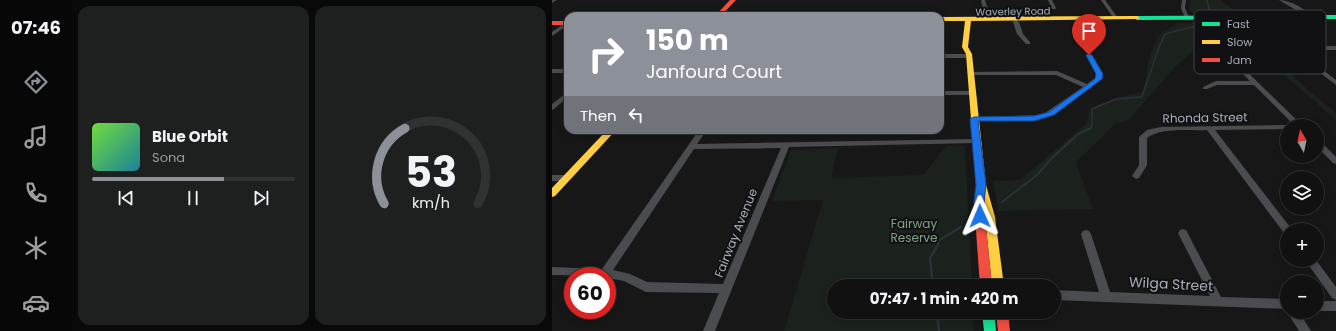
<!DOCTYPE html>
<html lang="en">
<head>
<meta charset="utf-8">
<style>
	:root { --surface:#111; --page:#1e1f1f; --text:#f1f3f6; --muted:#9c9d9f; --line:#303131; --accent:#8c9099 }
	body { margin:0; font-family:Poppins,sans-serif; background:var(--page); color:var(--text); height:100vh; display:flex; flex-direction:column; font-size:15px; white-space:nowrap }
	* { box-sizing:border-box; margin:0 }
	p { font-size:13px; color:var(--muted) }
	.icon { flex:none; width:22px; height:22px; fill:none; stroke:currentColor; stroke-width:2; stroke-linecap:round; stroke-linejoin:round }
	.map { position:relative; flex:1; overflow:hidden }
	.sheet { display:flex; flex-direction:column; gap:6px; padding:6px; background:#090909; width:480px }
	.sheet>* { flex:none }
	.guide { position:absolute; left:12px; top:12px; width:380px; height:122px; border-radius:12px; box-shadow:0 2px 10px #0003,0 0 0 1px var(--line); background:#8c9099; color:#fff; overflow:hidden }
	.needle { width:26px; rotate:351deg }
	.fabs { position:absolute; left:728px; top:119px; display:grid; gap:8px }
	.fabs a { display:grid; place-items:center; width:44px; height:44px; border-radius:50%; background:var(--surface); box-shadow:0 2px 10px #0003,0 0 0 1px var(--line); font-size:20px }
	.speed { position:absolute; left:12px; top:267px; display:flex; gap:8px; font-size:20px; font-weight:700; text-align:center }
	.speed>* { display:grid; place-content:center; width:52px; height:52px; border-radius:50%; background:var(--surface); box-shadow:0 2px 10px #0003,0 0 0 1px var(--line); line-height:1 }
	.speed .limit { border:6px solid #d22; background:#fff; color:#111 }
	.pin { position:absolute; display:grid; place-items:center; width:34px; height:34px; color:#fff; margin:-41px -17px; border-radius:50% 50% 50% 0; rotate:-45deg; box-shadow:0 0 4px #0007 }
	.pin .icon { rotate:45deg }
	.me { position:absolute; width:44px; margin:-22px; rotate:359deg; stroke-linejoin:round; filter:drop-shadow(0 0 3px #0008) }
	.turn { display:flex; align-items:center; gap:14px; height:84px; padding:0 16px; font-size:18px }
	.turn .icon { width:52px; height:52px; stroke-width:2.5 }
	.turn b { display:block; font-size:28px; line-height:34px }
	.then { display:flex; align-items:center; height:38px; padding:0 16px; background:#0003; gap:8px; font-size:15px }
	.sheet .widget { flex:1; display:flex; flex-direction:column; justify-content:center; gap:6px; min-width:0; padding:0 14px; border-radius:12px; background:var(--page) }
	.sheet .dial { align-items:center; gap:0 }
	.dial svg { height:104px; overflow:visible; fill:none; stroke:var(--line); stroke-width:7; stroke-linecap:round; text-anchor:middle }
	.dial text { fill:var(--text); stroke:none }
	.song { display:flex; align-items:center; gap:12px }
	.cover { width:48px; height:48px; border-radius:6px; background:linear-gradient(135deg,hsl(100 70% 55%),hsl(190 70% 35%)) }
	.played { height:4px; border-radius:2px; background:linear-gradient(90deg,var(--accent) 65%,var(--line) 65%) }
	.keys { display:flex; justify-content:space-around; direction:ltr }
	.sheet .tiles { flex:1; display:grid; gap:6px; grid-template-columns:repeat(2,1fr) }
	.trip { position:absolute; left:275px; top:279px; width:234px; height:40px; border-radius:20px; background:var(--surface); box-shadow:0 2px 10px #0003,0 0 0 1px var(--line); font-weight:700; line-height:40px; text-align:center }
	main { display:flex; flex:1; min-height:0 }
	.dock { display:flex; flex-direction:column; width:72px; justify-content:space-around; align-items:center; background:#070707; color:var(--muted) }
	.dock .icon { width:28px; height:28px }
	.dock .selected { color:var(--accent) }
	.dock b { font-size:18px; color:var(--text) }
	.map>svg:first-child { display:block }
	.green { fill:#1b211c }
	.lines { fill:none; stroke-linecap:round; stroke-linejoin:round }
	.stream-far2 { stroke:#2a3239; stroke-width:1.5 }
	.stream-far1 { stroke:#2a3239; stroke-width:2 }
	.stream { stroke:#2a3239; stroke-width:2.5 }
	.street { fill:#4b4c50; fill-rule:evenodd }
	.fast { fill:#16e098; fill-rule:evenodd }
	.slow { fill:#ffcf43; fill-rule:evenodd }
	.jam { fill:#f24e42; fill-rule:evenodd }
	.route { fill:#1a73e8; stroke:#114b97 }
	.labels { text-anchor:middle; stroke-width:4; stroke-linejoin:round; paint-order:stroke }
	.far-street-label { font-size:10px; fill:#a8adb8; stroke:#111113 }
	.street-label { font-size:12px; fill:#a8adb8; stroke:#111113 }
	.park-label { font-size:12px; fill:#7fa381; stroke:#111113 }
	.near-street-label { font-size:14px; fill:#a8adb8; stroke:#111113 }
	.key { fill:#111113; stroke:#3e4045; stroke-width:1 }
	.key-label { font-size:11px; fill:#a8adb8 }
</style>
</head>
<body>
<main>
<nav class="dock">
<b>07:46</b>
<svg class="icon selected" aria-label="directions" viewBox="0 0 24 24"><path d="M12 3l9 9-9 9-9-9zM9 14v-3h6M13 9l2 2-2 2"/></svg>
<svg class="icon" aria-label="music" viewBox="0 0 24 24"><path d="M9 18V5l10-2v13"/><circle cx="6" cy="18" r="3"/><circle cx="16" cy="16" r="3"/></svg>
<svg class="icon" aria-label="phone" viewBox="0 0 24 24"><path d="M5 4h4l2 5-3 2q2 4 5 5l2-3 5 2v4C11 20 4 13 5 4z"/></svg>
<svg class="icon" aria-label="climate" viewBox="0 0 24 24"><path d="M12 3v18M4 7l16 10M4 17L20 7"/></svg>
<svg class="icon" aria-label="car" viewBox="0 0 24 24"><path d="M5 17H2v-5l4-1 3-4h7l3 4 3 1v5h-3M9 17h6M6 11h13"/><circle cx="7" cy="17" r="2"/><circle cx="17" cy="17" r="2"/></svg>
</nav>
<section class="sheet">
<div class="tiles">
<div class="widget">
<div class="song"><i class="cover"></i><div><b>Blue Orbit</b><p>Sona</p></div></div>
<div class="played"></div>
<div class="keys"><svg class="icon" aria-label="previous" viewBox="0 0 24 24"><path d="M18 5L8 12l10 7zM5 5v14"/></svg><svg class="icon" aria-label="pause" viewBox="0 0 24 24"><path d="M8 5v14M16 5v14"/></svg><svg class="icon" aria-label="next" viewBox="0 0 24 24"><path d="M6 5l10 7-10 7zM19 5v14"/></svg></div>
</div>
<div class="widget dial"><svg viewBox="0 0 100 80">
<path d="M14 69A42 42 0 1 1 86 69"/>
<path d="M14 69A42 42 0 0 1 30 11" stroke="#8c9099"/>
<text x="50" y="56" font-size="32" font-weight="700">53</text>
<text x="50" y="72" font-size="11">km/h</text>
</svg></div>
</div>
</section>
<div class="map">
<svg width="784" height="331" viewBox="0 0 784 331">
	<rect width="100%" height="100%" fill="#171717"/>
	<path class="green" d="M639,0H669L688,15H643L637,10Z
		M624,23H658L665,29L622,68L577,120L563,124L524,162L541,209L446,211L441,181L468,180L534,124L538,108L561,99L591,91C595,74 597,47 609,34C613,29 620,29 624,23Z
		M705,52H712L784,113V120Z
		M394,146H413L420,286H282V312H421L422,331H232L271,200L220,201L239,150L286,148L279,178L371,175Z"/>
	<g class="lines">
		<path class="stream-far2" d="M655,0L658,12
			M538,129L540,126V109L564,99L590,97L607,47L613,34L644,26"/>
		<path class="stream-far1" d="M450,202L485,175L500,158L526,134L539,128"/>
		<path class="stream" d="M381,286L378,258L386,245V241L409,227
			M385,312L387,331"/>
		<path class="street" d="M0,0H5L0,3Z
			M429,0H433L437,13L444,18V20C433,20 431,9 429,0Z
			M496,0H500L504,8V9H500Z
			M549,0H553L566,18V19H562Z
			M630,0H634L633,8L637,17V18H633L629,8Z
			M727,0C739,0 754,10 763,18L759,19Z
			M658,19C670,19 688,39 697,47L784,46V50H745L784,80V85L738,50L696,51L687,53L684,56L685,62L751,126H743L702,85H665L655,89H651V87L664,81H698L679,62V55L683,51L692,48L666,25L658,21Z
			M464,20L467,22L471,34L478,42V44H474L465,34L461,22Z
			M16,21V25L0,36V32Z
			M537,53L540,55L550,74L549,79L540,86V88L537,89L494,118L482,120L422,121L418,119L422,117L490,115L531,87L504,75H418L415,73L416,72L505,71L535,84L543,78L544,74L534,55Z
			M388,54H417L420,56L417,58H388Z
			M0,69H16V73H0Z
			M388,91H420L423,93L420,95H388Z
			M16,92V97L2,109L0,110V104Z
			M735,125L738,126H735V129L663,130L738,227L740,230H735V234L732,233L655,130C637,131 610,127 595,138V165L587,178L584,179L580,176L587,165V137L595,130L609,127Z
			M147,130H155L145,144L424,139L428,141L424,143L237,147L163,331H151L167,293L94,292L72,281L55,278V276L0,275V267L50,269ZM229,148L171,284L95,282L78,274L61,270L142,149Z
			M765,141H768L784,157V164L781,163L765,147Z
			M0,175H15L19,178L15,181H0Z
			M631,229L634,230L669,297L735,299V309L502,300V290L547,292L529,234L531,231L534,230L537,231L539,234L558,292L658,296L626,233L628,230Z
			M753,260H764L784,287V300L780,298Z
			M765,301H784V311H765Z
			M735,312H747L759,331H747Z"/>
		<path class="fast" d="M784,15V19L585,20L582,18L585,16Z
			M430,312H442L444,331H432Z"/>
		<path class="slow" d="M585,16L587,17V19L419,21L416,47L420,54L434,185L443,217L452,286H440L433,217L424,185L414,54L410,47L413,21H388V17Z
			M55,130H64L3,196L0,197V188Z"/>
		<path class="jam" d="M178,0H184L169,16H163Z
			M0,21H16V25H0Z
			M428,192L431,193L433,195V217L440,286H428L423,217V195L425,193Z
			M444,312H456L458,331H446Z"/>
	</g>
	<path class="route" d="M535,54L540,55L551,74L550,79L502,115L482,121H426L434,185L432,201L433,216L431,219H424L422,201L424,185L418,119L422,117L482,116L497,112L543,79L544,74L534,55Z"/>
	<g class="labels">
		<g class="far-street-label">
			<text transform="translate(461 11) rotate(-1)" y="4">Waverley Road</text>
		</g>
		<g class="street-label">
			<text transform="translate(653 118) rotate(-1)" y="4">Rhonda Street</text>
			<text transform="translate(184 233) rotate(-68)" y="4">Fairway Avenue</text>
		</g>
		<g class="park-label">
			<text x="362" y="228">Fairway<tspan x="362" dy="14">Reserve</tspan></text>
		</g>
		<g class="near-street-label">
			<text transform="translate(619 284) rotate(3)" y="5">Wilga Street</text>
		</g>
	</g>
	<rect x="642" y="10" width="132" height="64" rx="6" class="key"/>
	<rect x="650" y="22" width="18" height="4" fill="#16e098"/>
	<rect x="650" y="40" width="18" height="4" fill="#ffcf43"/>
	<rect x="650" y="58" width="18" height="4" fill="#f24e42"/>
	<g class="key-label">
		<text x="675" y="28">Fast</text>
		<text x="675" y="46">Slow</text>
		<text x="675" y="64">Jam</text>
	</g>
</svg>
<div class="fabs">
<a><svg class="needle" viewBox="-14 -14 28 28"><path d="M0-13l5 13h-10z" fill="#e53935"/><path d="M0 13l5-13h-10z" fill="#9c9d9f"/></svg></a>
<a><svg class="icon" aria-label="layers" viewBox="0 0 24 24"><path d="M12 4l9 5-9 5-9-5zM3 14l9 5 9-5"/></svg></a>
<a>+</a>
<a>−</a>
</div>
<div class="speed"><div class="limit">60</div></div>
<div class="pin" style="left:537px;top:55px;background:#d93025"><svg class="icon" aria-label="arrive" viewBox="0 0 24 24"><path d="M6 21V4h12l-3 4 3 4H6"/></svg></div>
<svg class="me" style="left:428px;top:216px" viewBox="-20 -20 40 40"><path d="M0-17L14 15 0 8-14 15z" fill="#1a73e8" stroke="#fff" stroke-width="4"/></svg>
<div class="trip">07:47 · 1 min · 420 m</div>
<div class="guide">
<div class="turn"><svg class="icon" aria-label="right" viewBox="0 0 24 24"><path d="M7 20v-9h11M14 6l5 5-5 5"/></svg><div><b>150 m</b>Janfourd Court</div></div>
<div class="then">Then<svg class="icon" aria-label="left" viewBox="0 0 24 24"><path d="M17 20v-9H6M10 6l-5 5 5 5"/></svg></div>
</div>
</div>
</main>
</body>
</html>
